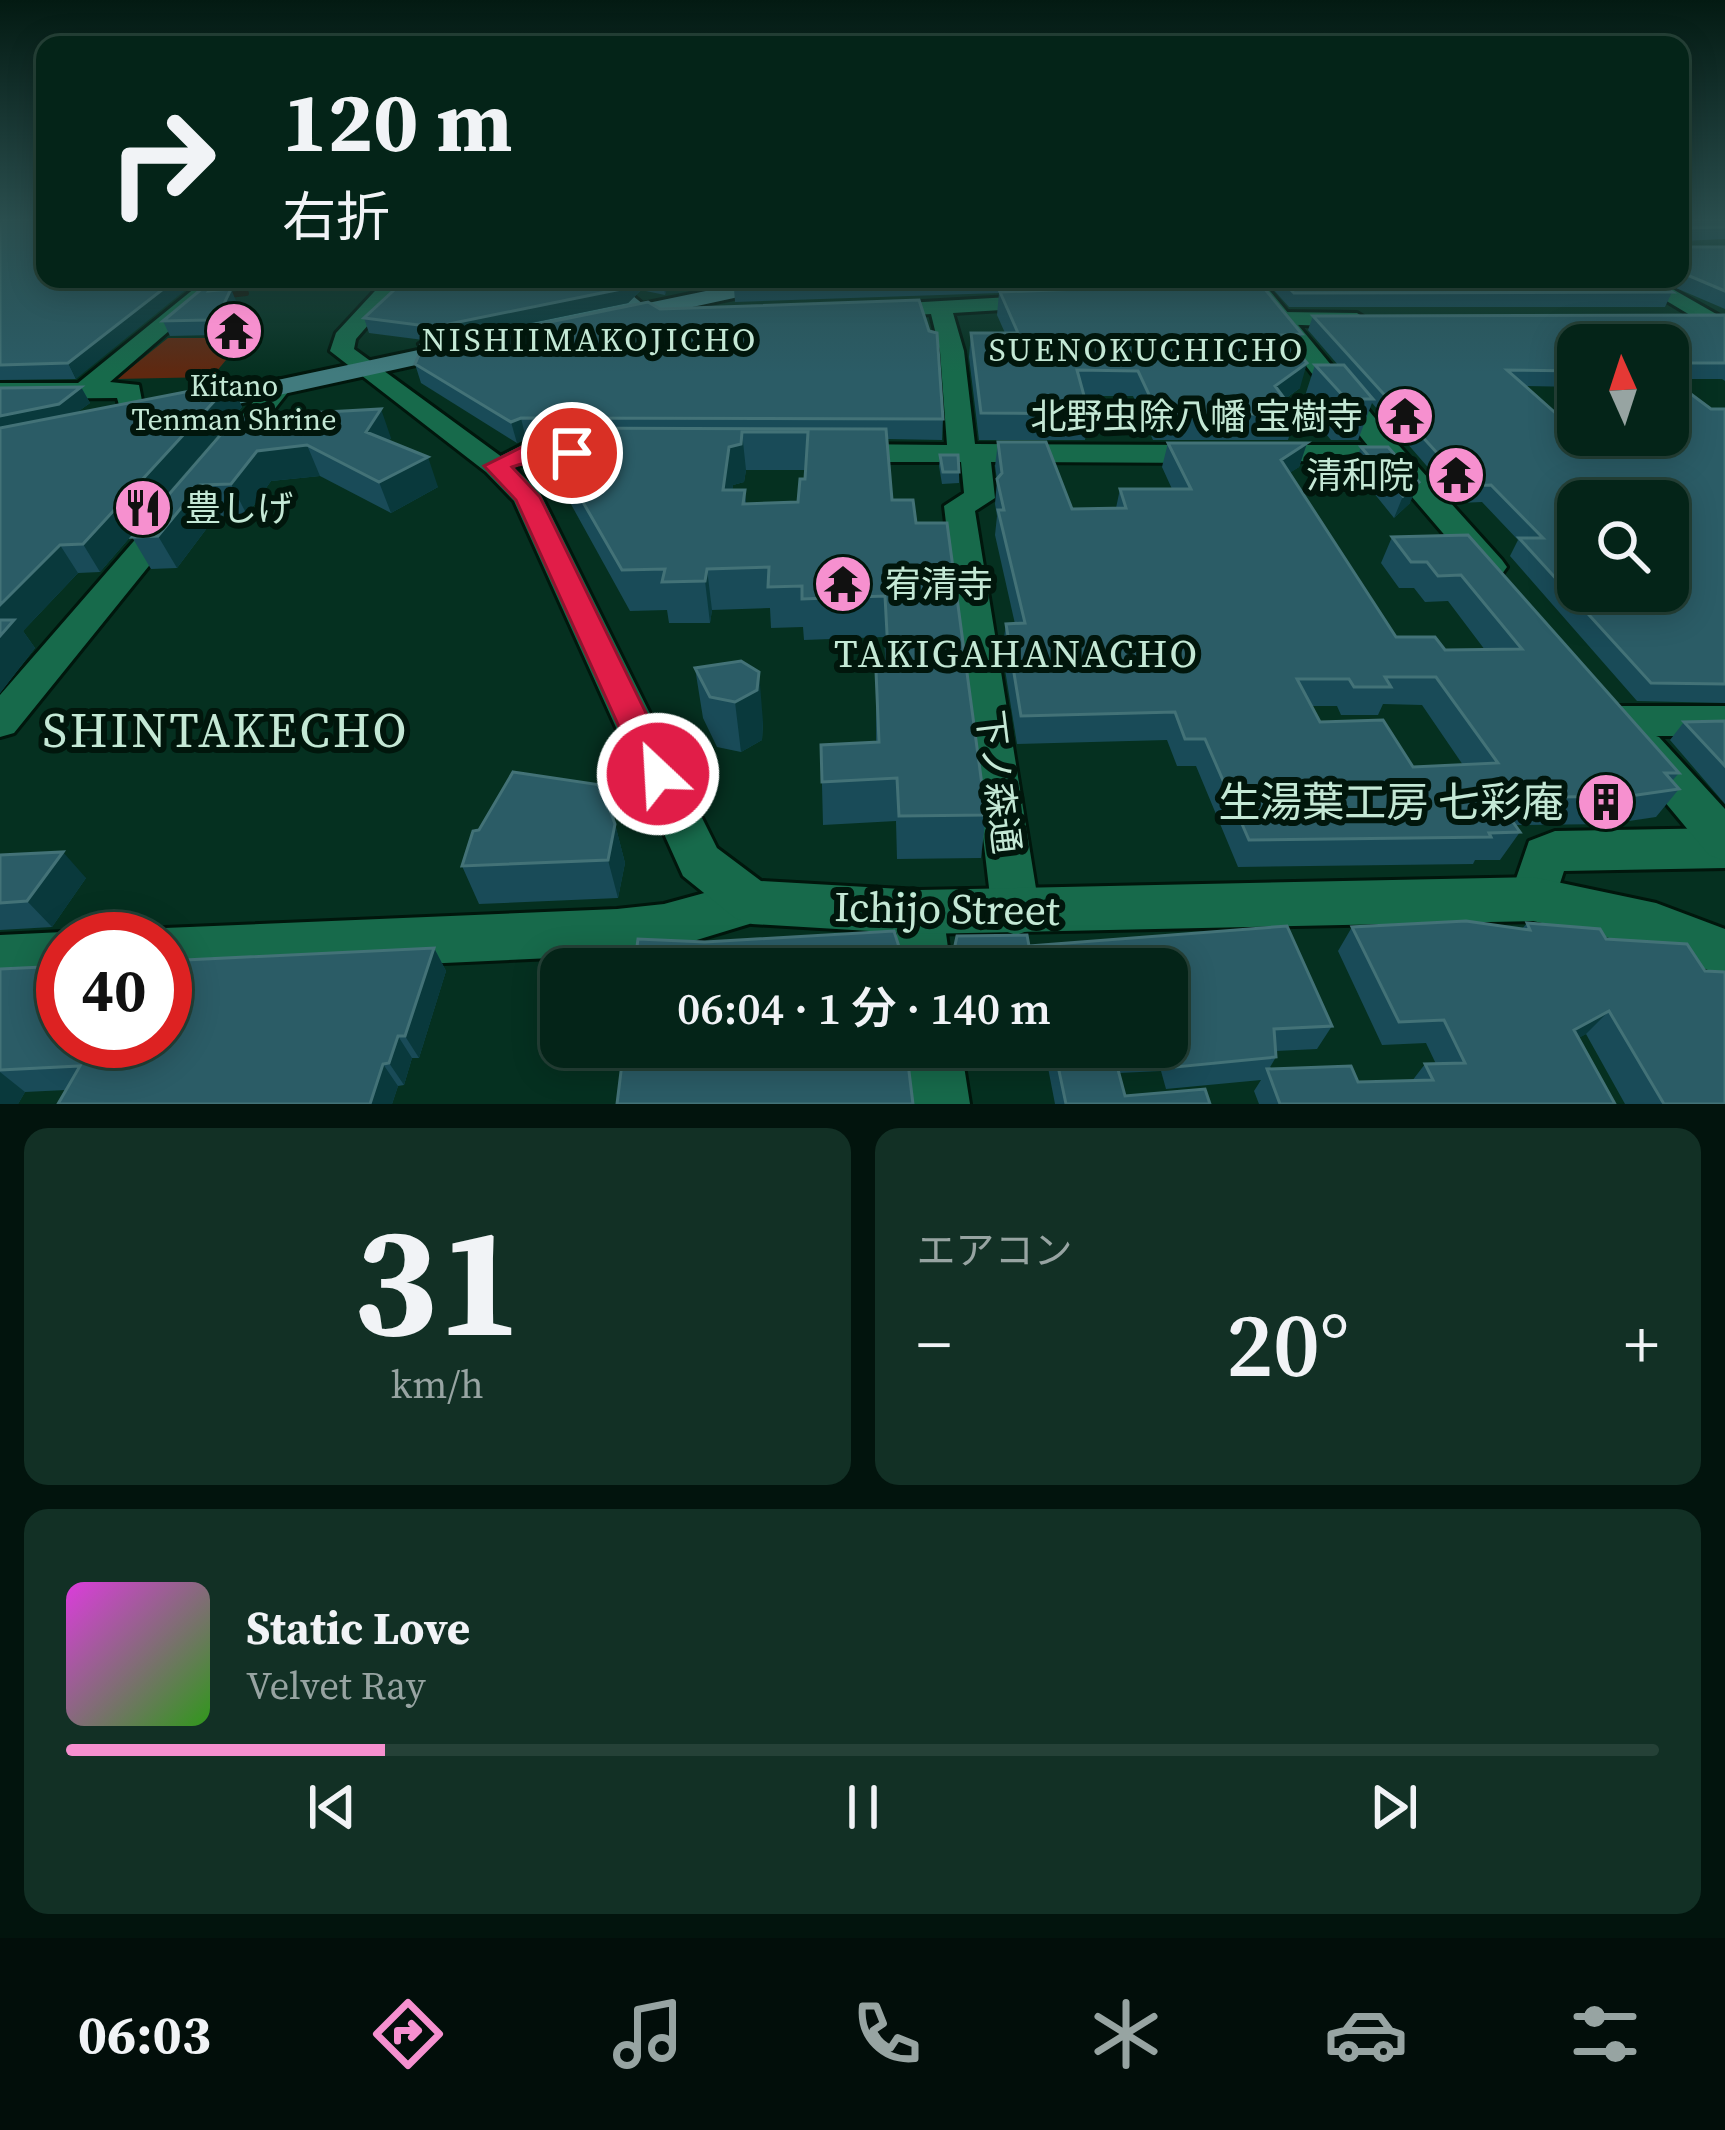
<!DOCTYPE html>
<html lang="ja">
<head>
<meta charset="utf-8">
<style>
	:root { --surface:#042418; --page:#123025; --text:#f1f3f6; --muted:#97a4a2; --line:#254137; --accent:#f690cf }
	body { margin:0; font-family:"Source Serif 4","Noto Sans JP",serif; background:var(--page); color:var(--text); height:100vh; display:flex; flex-direction:column; font-size:45px; white-space:nowrap }
	* { box-sizing:border-box; margin:0 }
	p { font-size:39px; color:var(--muted) }
	.icon { flex:none; width:66px; height:66px; fill:none; stroke:currentColor; stroke-width:2; stroke-linecap:round; stroke-linejoin:round }
	.map { position:relative; height:1104px; overflow:hidden }
	.sheet { display:flex; flex-direction:column; gap:24px; padding:24px; background:#02140d; flex:1 }
	.sheet>* { flex:none }
	.hud { position:absolute; left:36px; top:36px; width:1653px; height:252px; border-radius:24px; box-shadow:0 6px 30px #0003,0 0 0 3px var(--line); background:#042418; color:var(--text); overflow:hidden }
	.needle { width:78px; rotate:357deg }
	.controls { position:absolute; left:1557px; top:324px; display:grid; gap:24px }
	.controls a { display:grid; place-items:center; width:132px; height:132px; border-radius:24px; background:var(--surface); box-shadow:0 6px 30px #0003,0 0 0 3px var(--line); font-size:60px }
	.speed { position:absolute; left:36px; top:912px; display:flex; gap:24px; font-size:60px; font-weight:700; text-align:center }
	.speed>* { display:grid; place-content:center; width:156px; height:156px; border-radius:50%; background:var(--surface); box-shadow:0 6px 30px #0003,0 0 0 3px var(--line); line-height:1 }
	.speed .limit { border:18px solid #d22; background:#fff; color:#111 }
	.pin { position:absolute; display:grid; place-items:center; width:102px; height:102px; color:#fff; margin:-51px; border:6px solid #fff; border-radius:50%; box-shadow:0 3px 12px #0007 }
	.me { position:absolute; width:132px; margin:-66px; rotate:335deg; stroke-linejoin:round; filter:drop-shadow(0 0 9px #0008) }
	.turn { display:flex; align-items:center; gap:42px; height:252px; padding:0 48px; font-size:54px }
	.turn .icon { width:156px; height:156px; stroke-width:2.5 }
	.turn b { display:block; font-size:84px; line-height:102px }
	.big { font-size:90px; font-weight:600; line-height:1.1 }
	.sheet .widget { flex:1; display:flex; flex-direction:column; justify-content:center; gap:18px; min-width:0; padding:0 42px; border-radius:24px; background:var(--page) }
	.sheet .dial { align-items:center; gap:0 }
	.dial b { font-size:156px; line-height:1 }
	.song { display:flex; align-items:center; gap:36px }
	.cover { width:144px; height:144px; border-radius:18px; background:linear-gradient(135deg,hsl(300 70% 55%),hsl(110 70% 35%)) }
	.played { height:12px; border-radius:6px; background:linear-gradient(90deg,var(--accent) 20%,var(--line) 20%) }
	.keys { display:flex; justify-content:space-around; direction:ltr }
	.heat { display:flex; justify-content:space-between; align-items:center; font-size:66px; direction:ltr }
	.sheet .tiles { flex:1; display:grid; gap:24px; grid-template-columns:1fr 1fr }
	.widget:last-child { grid-column:span 2 }
	.trip { position:absolute; left:540px; top:948px; width:648px; height:120px; border-radius:24px; background:var(--surface); box-shadow:0 6px 30px #0003,0 0 0 3px var(--line); font-weight:600; line-height:120px; text-align:center }
	.tabs { display:flex; height:192px; justify-content:space-around; align-items:center; background:#020e0a; color:var(--muted) }
	.tabs .icon { width:84px; height:84px }
	.tabs .current { color:var(--accent) }
	.tabs b { font-size:54px; color:var(--text) }
	.map>svg:first-child { display:block }
	.green { fill:#5f2810 }
	.lines { fill:none; stroke-linecap:round; stroke-linejoin:round }
	.stream { stroke:#151304; stroke-width:6 }
	.minor-casing { stroke:#01160c; stroke-width:6 }
	.tertiary-casing { stroke:#01160c; stroke-width:6 }
	.secondary-casing { stroke:#01160c; stroke-width:6 }
	.minor { fill:#176a4b; fill-rule:evenodd }
	.tertiary { fill:#176a4b; fill-rule:evenodd }
	.secondary { fill:#417b7e; fill-rule:evenodd }
	.wall { fill:#194b58; fill-rule:evenodd }
	.shaded-wall { fill:#09393c }
	.building { fill:#2b5c66; stroke:#437277; stroke-width:3; fill-rule:evenodd }
	.route { fill:#e11d48; stroke:#92132f; stroke-width:3 }
	.labels { text-anchor:middle; stroke-width:12; stroke-linejoin:round; paint-order:stroke }
	.far-poi-label { font-size:30px; fill:#c4e8d5; stroke:#01160c }
	.far-neighbourhood-label { font-size:33px; letter-spacing:3px; fill:#c4e8d5; stroke:#01160c }
	.poi-label { font-size:36px; fill:#c4e8d5; stroke:#01160c; text-anchor:end }
	.street-label { font-size:36px; fill:#c4e8d5; stroke:#01160c }
	.neighbourhood-label { font-size:39px; letter-spacing:3px; fill:#c4e8d5; stroke:#01160c }
	.near-poi-label { font-size:42px; fill:#c4e8d5; stroke:#01160c; text-anchor:end }
	.near-street-label { font-size:42px; fill:#c4e8d5; stroke:#01160c }
	.near-neighbourhood-label { font-size:48px; letter-spacing:3px; fill:#c4e8d5; stroke:#01160c }
</style>
</head>
<body>
<div class="map">
<svg width="1725" height="1104" viewBox="0 0 1725 1104">
	<rect width="100%" height="100%" fill="#053020"/>
	<path class="green" d="M168,338H244L212,377L117,379Z"/>
	<g class="lines">
		<path class="stream" d="M221,296L246,293"/>
		<defs>
			<path id="minor" d="M206,279H229L110,382L139,385L143,406L139,412H121L117,398L0,399V383H78Z
				M734,279H754V281L744,287Z
				M1630,279H1655L1725,319V336Z
				M1044,295L1052,297V307L953,313L964,351L975,444L1209,445L1223,454L1209,463L991,462L995,498L975,511L1040,913L1033,929L1016,935L999,929L992,913L944,506L964,493L961,462H847L833,453L847,444L947,445L940,351L931,314L880,317L869,310L872,305Z
				M1281,312L1357,313L1368,320L1357,327L1273,324V314Z
				M279,379L292,387L237,457H217L213,451L217,445L270,382Z
				M526,443L591,444L605,453L591,462L531,461L496,475L481,466Z
				M1261,445H1391L1405,454L1391,463L1251,460L1247,454Z
				M171,509L187,518L182,525L14,733L0,737V695L160,511Z
				M1621,706H1725V736H1621L1607,732L1601,721L1607,710Z
				M1725,828V868L1564,871L1550,914L1533,921L1516,914L1509,899L1529,841L1555,831Z
				M752,880L769,886L776,902L769,918L664,950L617,955L165,976V939H145L165,928L617,909L664,904Z
				M919,890L936,896L943,912L951,969H899L895,912L902,896Z
				M63,932L81,939H63V980L0,983V935Z
				M907,1047H961L970,1104H912Z"/>
			<path id="tertiary" d="M386,279H408L356,339L354,349L506,460L539,491L717,848L761,881L919,890L1533,877L1656,903L1725,929V977L1654,948L1533,921L919,934L752,924L735,918L683,876L514,501L486,472L330,351L336,333Z
				M1239,279H1260L1384,429L1502,560L1507,567L1502,574H1478L1364,441Z
				M1644,732L1659,737L1725,809V861L1709,855L1629,759L1623,748L1629,737Z"/>
			<path id="secondary" d="M764,279H804L794,285L614,324L604,316L466,344V354L197,413L184,405L197,397L423,349L419,344L431,337L633,296L643,304Z"/>
		</defs>
		<use href="#minor" class="minor-casing"/>
		<use href="#tertiary" class="tertiary-casing"/>
		<use href="#secondary" class="secondary-casing"/>
		<use href="#minor" class="minor"/>
		<use href="#tertiary" class="tertiary"/>
		<use href="#secondary" class="secondary"/>
	</g>
	<path class="wall" d="M0,219L76,379L0,380Z
		M1680,219H1725V239L1683,241V243L1687,247H1725V309L1655,279H1680Z
		M406,279H670L665,295L641,290L628,303L439,342L369,333L364,318Z
		M777,279H1240L1239,283L1302,334L1297,351L1300,388L1285,399L1296,414L1288,440H1153L1133,396H1084L1089,414L1085,440H979L969,357L971,333H1005L997,315L999,293L735,302L734,288Z
		M1264,279H1651L1672,292L1665,307H1289Z
		M213,286L215,291L237,303L229,322L215,335L170,336L163,321Z
		M660,309L943,419L942,440L887,439L892,500L916,523L986,815L981,858L897,859L896,821L823,825L821,745L876,742V671H886L884,637L804,640L803,627L771,628L770,608L712,610L710,623H669L667,610L630,611L562,488L557,470H554L547,439H526L517,443L421,383L415,364ZM746,470H806L805,479L798,502L746,504L745,490H732L733,485L744,482Z
		M1725,315V381L1722,379H1670L1711,409H1725V703L1637,701L1510,556L1518,540L1482,502L1459,503L1372,403L1358,440H1331L1302,405L1315,365H1338L1308,330L1313,316ZM1578,345H1668V435L1560,417L1525,386L1578,387Z
		M231,383L242,407L100,572L78,573L23,631L35,648L0,693V388L81,387L90,403L76,413Z
		M236,417L391,438L389,441L438,487L391,513L320,476L271,481L247,515L216,516L177,568L151,569L132,537Z
		M998,442L1072,509L1116,508L1120,489H1172L1162,467L1168,443H1307L1299,467L1289,473L1396,637L1445,650H1485L1448,601L1425,602L1414,588H1399L1381,563L1392,537L1468,535L1679,773L1672,781L1679,789L1656,817L1609,824L1515,825L1520,832L1500,860H1475L1473,864L1238,867L1196,766H1177L1167,740L1017,744L1002,651L1006,624H1015L995,535L997,516L995,504L997,480L995,466ZM1383,704L1422,705L1463,765L1413,767L1320,722L1311,706H1337L1341,715H1378Z
		M1361,447L1410,503L1394,518L1353,467Z
		M940,455L959,472V483L942,484L939,466Z
		M695,668L763,722L762,740L741,752L717,747L703,718Z
		M1725,721V804L1670,740L1684,722Z
		M615,824L625,863L618,898L479,904L462,866L479,830Z
		M0,855L86,878L52,927L0,930Z
		M1527,923L1606,939L1725,1104H1625L1586,1034L1578,1038L1615,1104H1259L1254,1091L1261,1080L1166,1089L1161,1071L1119,1073L1125,1096L1210,1104H1055L1044,1047H1167L900,950H954L1029,946L1332,1026L1317,1049L1276,1051V1057L1269,1069L1358,1082L1412,1081L1425,1064H1436L1426,1043L1382,1045L1338,951L1352,927L1522,929Z
		M434,948L446,971L419,1058H412L404,1085L398,1086L392,1104H58L66,1090L25,1092L18,1104H0V969Z"/>
	<path class="shaded-wall" d="M176,279H199L76,379L68,363Z
		M639,279L641,290L628,303L439,342L434,327Z
		M664,279H670L665,295L663,281Z
		M231,289L237,303L229,322L215,335L208,320Z
		M1307,363L1300,388L1268,411L1275,386Z
		M231,383L242,407L100,572L83,544Z
		M81,387L90,403L68,419L0,434V416Z
		M381,409L391,438L377,462L366,432Z
		M521,418L526,439L517,443L511,422Z
		M742,432L746,470L744,482L733,485L727,530L723,490L729,447Z
		M1307,443L1299,467L1273,484L1281,460Z
		M307,445L320,476L271,481L247,515L231,484L257,451Z
		M428,457L438,487L391,513L379,482Z
		M1419,482L1410,503L1394,518L1403,496Z
		M200,485L216,516L177,568L158,536Z
		M60,545L78,573L23,631L35,648L0,693V605Z
		M707,569L712,610L710,623L705,581Z
		M759,672L763,722L762,740L741,752L735,702Z
		M615,824L625,863L618,898L608,860Z
		M63,852L86,878L52,927L27,901Z
		M434,948L446,971L419,1058L405,1036Z
		M1609,1011L1586,1034L1552,1053L1574,1030Z
		M398,1036L412,1058L404,1085L389,1063Z
		M383,1064L398,1086L392,1104H370Z
		M0,1072L25,1092L18,1104H0Z"/>
	<path class="building" d="M0,219H45V279H176L68,363L0,365Z
		M1680,219H1725V227L1684,228L1683,243L1687,247H1725V291L1680,272Z
		M406,279H636L626,288L434,327L364,318Z
		M777,279H1010L734,288Z
		M1280,279H1651L1672,292L1294,293Z
		M1259,282L1302,334L1283,335L1307,363L1275,386L1296,414H1158L1138,371L1077,370L1089,414L981,413L971,333H1018L1000,292Z
		M213,286L209,291L231,289L222,308L208,320L163,321L204,287Z
		M919,300L929,331L937,333L943,419L521,418L511,422L415,364L422,348L648,302L660,309Z
		M1725,315V363H1668V345H1578V371L1507,370L1560,417L1578,416V435H1668V377L1711,409H1725V684L1651,683L1519,538H1543L1491,485L1467,486L1313,316ZM1578,501H1668V591H1578Z
		M1315,365H1344L1373,399H1346Z
		M231,383L83,544L60,545L0,605V428Z
		M81,387L59,404L0,416V388Z
		M381,409L366,432L428,457L379,482L307,445L257,451L231,484L200,485L158,536L132,537L236,417Z
		M547,428L886,429L892,500H913L916,523H947L986,815L899,816L897,778L822,782L821,745L879,742L876,671H889L885,596L802,599V586L768,587L769,567L707,569L705,581L662,582L665,569L622,570L553,450L561,432H545ZM742,432H808L805,479H800L798,502L743,504L745,490H723L729,447L741,444Z
		M998,442H1046L1072,509L1126,508L1120,489H1191L1168,443H1307L1281,460L1396,637H1435L1445,650L1522,649L1461,575L1438,576L1427,562H1411L1392,537L1468,535L1679,773H1665L1679,789L1630,796L1496,798L1520,832L1489,833L1491,837L1249,840L1205,739H1185L1175,712L1021,716L1006,624L1025,623L998,510H1004L997,479L1002,473ZM1385,677H1436L1498,763L1413,767L1383,720L1320,722L1297,679H1349L1354,687H1391Z
		M1361,447H1388L1419,482L1403,496Z
		M940,455H958L959,472H943Z
		M0,620H14L0,636Z
		M741,661L759,672L757,690L735,702L710,697L695,668Z
		M1725,721V766L1684,722Z
		M513,772L601,785L615,824L608,860L462,866L473,831L479,830Z
		M63,852L27,901L0,903V855Z
		M1466,921L1530,930L1527,923L1600,929L1606,939L1687,944L1705,971L1725,972V1104H1664L1609,1011L1574,1030L1615,1104H1280L1267,1069L1351,1066L1358,1082L1433,1080L1425,1064L1465,1063L1444,1020L1399,1022L1352,927Z
		M1287,926L1332,1026L1274,1029L1276,1057L1176,1067L1170,1048L1113,1051L1125,1096L1205,1089L1210,1104H1066L1054,1047H1167V969H634L638,939L705,942L894,931L900,950H954L957,936L1027,935L1029,946Z
		M434,948L405,1036H398L389,1063L383,1064L370,1104H58L80,1066L0,1070V969L63,966V1041H165V961Z
		M624,1047H906L913,1104H617Z"/>
	<linearGradient id="sky" x2="0" y2="1"><stop stop-color="#031a12"/><stop offset="0.59" stop-color="#2a4e4e"/><stop offset="1" stop-color="#2a4e4e" stop-opacity="0"/></linearGradient>
	<rect width="1725" height="373" fill="url(#sky)"/>
	<path class="route" d="M526,445L572,446L584,453C565,467 535,457 512,467L540,497L676,774L670,784L658,788L645,784L516,500L484,466Z"/>
	<defs>
		<symbol id="temple-disc" viewBox="-11 -11 22 22"><circle r="9.5" fill="#f690cf" stroke="#01160c"/><path d="M0-6L5-2H3V0L6.5 2.5H4V6H1.5V3h-3V6H-4V2.5H-6.5L-3 0V-2H-5Z" fill="#111"/></symbol>
		<symbol id="restaurant-disc" viewBox="-11 -11 22 22"><circle r="9.5" fill="#f690cf" stroke="#01160c"/><path d="M-5-6h1v4h1v-4h1v4h1v-4h1v5L-1.5 .5V6h-2V.5L-5-1ZM5-6V6H3V1.5H1.5Q1.5-4 5-6Z" fill="#111"/></symbol>
		<symbol id="building-disc" viewBox="-11 -11 22 22"><circle r="9.5" fill="#f690cf" stroke="#01160c"/><path d="M-4-6H4V6H1V3H-1V6H-4ZM-2.5-4.3h1.7v1.8h-1.7ZM.8-4.3h1.7v1.8H.8ZM-2.5-1h1.7V.8h-1.7ZM.8-1h1.7V.8H.8Z" fill="#111"/></symbol>
	</defs>
	<g fill-rule="evenodd">
		<use href="#temple-disc" x="201" y="298" width="66" height="66"/>
		<use href="#temple-disc" x="1372" y="383" width="66" height="66"/>
		<use href="#temple-disc" x="1423" y="442" width="66" height="66"/>
		<use href="#restaurant-disc" x="110" y="475" width="66" height="66"/>
		<use href="#temple-disc" x="810" y="551" width="66" height="66"/>
		<use href="#building-disc" x="1573" y="769" width="66" height="66"/>
	</g>
	<g class="labels">
		<g class="far-poi-label">
			<text x="234" y="396">Kitano<tspan x="234" dy="34">Tenman Shrine</tspan></text>
		</g>
		<g class="far-neighbourhood-label">
			<text x="590" y="351">NISHIIMAKOJICHO</text>
			<text x="1147" y="361">SUENOKUCHICHO</text>
		</g>
		<g class="poi-label">
			<text x="1363" y="429">北野虫除八幡 宝樹寺</text>
			<text x="1414" y="488">清和院</text>
			<text x="185" y="521" text-anchor="start">豊しげ</text>
			<text x="885" y="597" text-anchor="start">宥清寺</text>
		</g>
		<g class="street-label">
			<text transform="translate(999 782) rotate(83)" y="13">下ノ森通</text>
		</g>
		<g class="neighbourhood-label">
			<text x="1017" y="667">TAKIGAHANACHO</text>
		</g>
		<g class="near-poi-label">
			<text x="1564" y="817">生湯葉工房 七彩庵</text>
		</g>
		<g class="near-street-label">
			<text transform="translate(947 908) rotate(1)" y="15">Ichijo Street</text>
		</g>
		<g class="near-neighbourhood-label">
			<text x="226" y="747">SHINTAKECHO</text>
		</g>
	</g>
</svg>
<div class="controls">
<a><svg class="needle" viewBox="-14 -14 28 28"><path d="M0-13l5 13h-10z" fill="#e53935"/><path d="M0 13l5-13h-10z" fill="#97a4a2"/></svg></a>
<a><svg class="icon" aria-label="search" viewBox="0 0 24 24"><circle cx="10" cy="10" r="6"/><path d="M15 15l6 6"/></svg></a>
</div>
<div class="speed"><div class="limit">40</div></div>
<div class="pin" style="left:572px;top:453px;background:#d93025"><svg class="icon" aria-label="arrive" viewBox="0 0 24 24"><path d="M6 21V4h12l-3 4 3 4H6"/></svg></div>
<svg class="me" style="left:658px;top:774px" viewBox="-20 -20 40 40"><circle r="17" fill="#e11d48" stroke="#fff" stroke-width="3"/><path d="M0-11L8 9 0 5-8 9z" fill="#fff"/></svg>
<div class="trip">06:04 · 1 分 · 140 m</div>
<div class="hud">
<div class="turn"><svg class="icon" aria-label="right" viewBox="0 0 24 24"><path d="M7 20v-9h11M14 6l5 5-5 5"/></svg><div><b>120 m</b>右折</div></div>
</div>
</div>
<section class="sheet">
<div class="tiles">
<div class="widget dial"><b>31</b><p>km/h</p></div>
<div class="widget"><p>エアコン</p>
<div class="heat"><a>−</a><b class="big">20°</b><a>+</a></div>
</div>
<div class="widget">
<div class="song"><i class="cover"></i><div><b>Static Love</b><p>Velvet Ray</p></div></div>
<div class="played"></div>
<div class="keys"><svg class="icon" aria-label="previous" viewBox="0 0 24 24"><path d="M18 5L8 12l10 7zM5 5v14"/></svg><svg class="icon" aria-label="pause" viewBox="0 0 24 24"><path d="M8 5v14M16 5v14"/></svg><svg class="icon" aria-label="next" viewBox="0 0 24 24"><path d="M6 5l10 7-10 7zM19 5v14"/></svg></div>
</div>
</div>
</section>
<nav class="tabs">
<b>06:03</b>
<svg class="icon current" aria-label="directions" viewBox="0 0 24 24"><path d="M12 3l9 9-9 9-9-9zM9 14v-3h6M13 9l2 2-2 2"/></svg>
<svg class="icon" aria-label="music" viewBox="0 0 24 24"><path d="M9 18V5l10-2v13"/><circle cx="6" cy="18" r="3"/><circle cx="16" cy="16" r="3"/></svg>
<svg class="icon" aria-label="phone" viewBox="0 0 24 24"><path d="M5 4h4l2 5-3 2q2 4 5 5l2-3 5 2v4C11 20 4 13 5 4z"/></svg>
<svg class="icon" aria-label="climate" viewBox="0 0 24 24"><path d="M12 3v18M4 7l16 10M4 17L20 7"/></svg>
<svg class="icon" aria-label="car" viewBox="0 0 24 24"><path d="M5 17H2v-5l4-1 3-4h7l3 4 3 1v5h-3M9 17h6M6 11h13"/><circle cx="7" cy="17" r="2"/><circle cx="17" cy="17" r="2"/></svg>
<svg class="icon" aria-label="filters" viewBox="0 0 24 24"><path d="M4 7h16M4 17h16"/><circle cx="9" cy="7" r="2"/><circle cx="15" cy="17" r="2"/></svg>
</nav>
</body>
</html>
